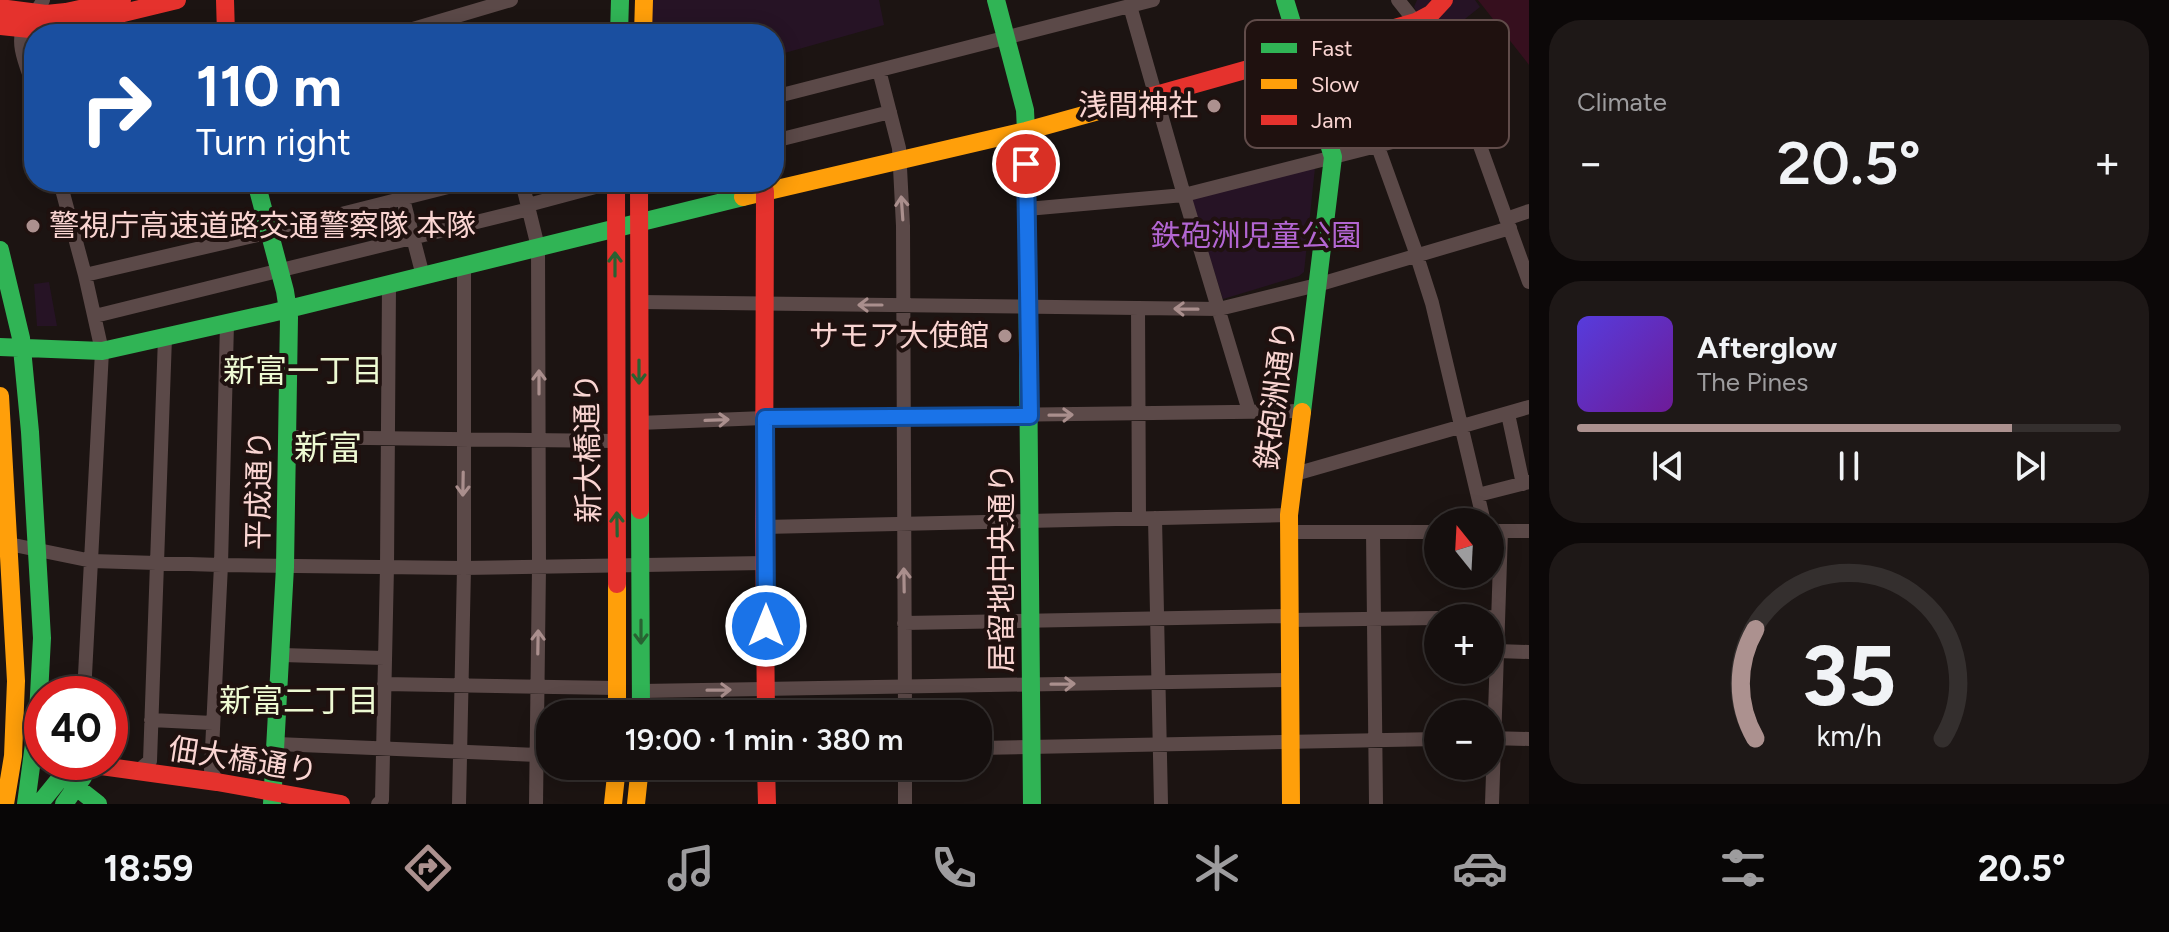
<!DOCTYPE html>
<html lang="en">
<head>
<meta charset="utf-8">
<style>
	:root { --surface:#150f0e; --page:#1e1817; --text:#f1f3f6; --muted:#9d9c9e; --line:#342f2e; --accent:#ac918f }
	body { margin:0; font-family:Figtree,"Noto Sans JP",sans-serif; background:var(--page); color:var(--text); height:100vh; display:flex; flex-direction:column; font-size:30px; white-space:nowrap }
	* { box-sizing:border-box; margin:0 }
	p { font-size:26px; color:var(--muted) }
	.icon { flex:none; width:44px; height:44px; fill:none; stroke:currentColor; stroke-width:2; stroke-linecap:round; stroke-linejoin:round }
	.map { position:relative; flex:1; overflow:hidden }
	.details { display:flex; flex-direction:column; gap:20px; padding:20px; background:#0c0808; width:640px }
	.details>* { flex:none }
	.banner { position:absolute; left:24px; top:24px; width:760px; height:168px; border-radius:32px; box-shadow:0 4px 20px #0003,0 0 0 2px var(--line); background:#1a4fa0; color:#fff; overflow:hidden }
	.needle { width:52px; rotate:342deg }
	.fabs { position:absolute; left:1424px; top:508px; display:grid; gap:16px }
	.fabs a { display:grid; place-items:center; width:80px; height:80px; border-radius:50%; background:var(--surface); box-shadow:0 4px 20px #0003,0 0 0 2px var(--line); font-size:40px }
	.speed { position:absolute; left:24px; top:676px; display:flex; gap:16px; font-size:40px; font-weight:700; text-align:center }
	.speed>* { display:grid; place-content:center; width:104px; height:104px; border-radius:50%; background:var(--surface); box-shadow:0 4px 20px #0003,0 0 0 2px var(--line); line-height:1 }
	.speed .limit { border:12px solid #d22; background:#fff; color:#111 }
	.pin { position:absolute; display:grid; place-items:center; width:68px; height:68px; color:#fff; margin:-34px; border:4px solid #fff; border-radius:50%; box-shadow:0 2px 8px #0007 }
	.me { position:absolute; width:88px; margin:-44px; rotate:0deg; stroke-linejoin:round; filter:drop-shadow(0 0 6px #0008) }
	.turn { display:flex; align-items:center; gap:28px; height:168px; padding:0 40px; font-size:36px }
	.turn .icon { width:104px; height:104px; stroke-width:2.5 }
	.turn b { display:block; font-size:56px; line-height:68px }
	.big { font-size:60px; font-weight:600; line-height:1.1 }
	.details .widget { flex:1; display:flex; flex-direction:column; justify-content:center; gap:12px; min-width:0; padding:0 28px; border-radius:32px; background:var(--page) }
	.details .dial { align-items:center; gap:0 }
	.dial svg { height:208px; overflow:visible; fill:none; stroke:var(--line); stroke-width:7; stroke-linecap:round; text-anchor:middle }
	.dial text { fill:var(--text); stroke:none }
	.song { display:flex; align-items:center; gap:24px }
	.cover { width:96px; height:96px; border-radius:12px; background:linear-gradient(135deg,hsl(250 70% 55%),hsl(280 70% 35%)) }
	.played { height:8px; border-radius:4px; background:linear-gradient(90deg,var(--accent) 80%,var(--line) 80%) }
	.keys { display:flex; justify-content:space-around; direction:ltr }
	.heat { display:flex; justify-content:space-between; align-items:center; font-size:44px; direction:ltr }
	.trip { position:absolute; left:536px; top:700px; width:456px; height:80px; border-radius:32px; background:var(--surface); box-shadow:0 4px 20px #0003,0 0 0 2px var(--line); font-weight:600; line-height:80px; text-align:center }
	.tab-bar { display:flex; height:128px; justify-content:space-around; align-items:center; background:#080606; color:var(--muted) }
	.tab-bar .icon { width:56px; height:56px }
	.tab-bar .current { color:var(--accent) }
	.tab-bar b { font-size:36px; color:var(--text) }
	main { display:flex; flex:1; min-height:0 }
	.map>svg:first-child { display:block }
	.green { fill:#261325 }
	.water { fill:#360f1e }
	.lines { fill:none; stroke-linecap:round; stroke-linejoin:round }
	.street { stroke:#5b4948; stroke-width:14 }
	.fast { stroke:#30b455; stroke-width:18 }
	.slow { stroke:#ff9f0a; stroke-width:18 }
	.jam { stroke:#e5322d; stroke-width:18 }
	.oneway { stroke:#aa8f8d }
	.oneway2 { stroke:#286232 }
	.route-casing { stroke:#114b97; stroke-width:20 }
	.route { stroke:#1a73e8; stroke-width:14 }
	.poi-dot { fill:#ac918f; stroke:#1f110f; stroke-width:3 }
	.labels { text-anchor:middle; stroke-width:8; stroke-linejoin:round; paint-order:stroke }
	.poi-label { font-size:30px; fill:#fad5d2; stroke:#1f110f; text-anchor:end }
	.park-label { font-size:30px; fill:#b366d2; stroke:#1f110f }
	.street-label { font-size:30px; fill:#fad5d2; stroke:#1f110f }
	.neighbourhood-label { font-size:32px; fill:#eefad3; stroke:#1f110f }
	.quarter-label { font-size:34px; fill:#eefad3; stroke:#1f110f }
	.key { fill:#1f110f; stroke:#614c4a; stroke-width:2 }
	.key-label { font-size:22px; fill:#fad5d2 }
</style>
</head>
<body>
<main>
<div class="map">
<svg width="1529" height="804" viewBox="0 0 1529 804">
	<rect width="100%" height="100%" fill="#1c1412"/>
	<path class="green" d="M650,0H879L884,25L774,56V34H650Z
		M1417,0H1475L1480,7L1436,42L1414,7Z
		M1315,168L1304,272L1299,276L1223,299L1191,199Z
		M49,282L57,326H37L34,284Z"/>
	<path class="water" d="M1478,0H1529V65L1526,61Z"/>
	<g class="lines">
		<path class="street" d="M1398,0L1452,68L1529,282
			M1130,6L1184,195L1249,411
			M396,34L511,0
			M1341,44L1414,247L1432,303L1484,522
			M879,70L899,148L903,226L905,714
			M34,88C29,71 14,43 25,26C30,17 39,10 43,0
			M774,97L1153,0
			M774,141L890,112
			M60,182L85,275L102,351L84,694
			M522,182L538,247L539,567L536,804
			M403,199L423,276
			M528,205L614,182
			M1027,209L1184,195L1471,122
			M1506,219L1529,211
			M85,275L270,232L468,182
			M640,302L1219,309L1317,285L1510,228
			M1138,308L1139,518
			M95,316L529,209
			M1508,414L1523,484
			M639,423L765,418L1302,411
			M288,437L615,441
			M1295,474L1529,407
			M1478,495L1529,482
			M1155,518L1161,804
			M764,527L1289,515
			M1490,531H1529
			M1288,532H1438
			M1373,532L1376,804
			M4,543L92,561L221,565L464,568L766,563
			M1450,618L1498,617
			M1289,620L1438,618
			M904,623L1289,616
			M1497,651L1529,652
			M282,655L384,658
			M384,684L616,688
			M641,691L1289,680
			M151,720L213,723
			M1490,738L1529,739
			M277,744L537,755
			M978,748L1438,739
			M138,771L150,761L165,337
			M217,782L211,770L221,565L227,323
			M378,804L382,800L387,567L389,285
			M459,804L464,568V266
			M905,804V766
			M1492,804L1501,531"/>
		<path class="fast" d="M996,0L1025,110L1026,131L1032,804
			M1285,0L1333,157L1302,412
			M619,34L620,0
			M256,182L285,291L289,317L285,567L272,804
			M0,250L21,338L30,432L42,638L38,714L26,804
			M0,347L102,351L272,313L743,197
			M640,510L641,714
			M58,762L75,786L98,804
			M41,802L71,765
			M64,804L83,777"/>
		<path class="slow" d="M643,34L644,0
			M743,197L1026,131L1149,97
			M0,396L16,681L13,756L5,804
			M617,584V714
			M613,804L617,766
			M636,804L640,766
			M1291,804L1289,515L1302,412"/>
		<path class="jam" d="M225,0L226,34
			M0,8L46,14L66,12L122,0
			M0,26L49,31L177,0
			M1149,97L1416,22L1431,14L1444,0
			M616,182L617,584
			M639,182L640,510
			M763,182L765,192L764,527L766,714
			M88,762L94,765L217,782L341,804
			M766,766L767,804"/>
	</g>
	<defs><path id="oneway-shaft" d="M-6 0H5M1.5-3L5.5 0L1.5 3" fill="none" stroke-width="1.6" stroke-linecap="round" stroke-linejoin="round" transform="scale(2)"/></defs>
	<g class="oneway">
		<use href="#oneway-shaft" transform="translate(902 208) rotate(-94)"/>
		<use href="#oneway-shaft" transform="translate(870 305) rotate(-180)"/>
		<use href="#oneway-shaft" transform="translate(1186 309) rotate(-179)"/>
		<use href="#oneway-shaft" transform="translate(539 382) rotate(-90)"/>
		<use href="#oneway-shaft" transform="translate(1061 415) rotate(-1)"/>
		<use href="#oneway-shaft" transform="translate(717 420) rotate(-2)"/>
		<use href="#oneway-shaft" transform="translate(463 484) rotate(91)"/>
		<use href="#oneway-shaft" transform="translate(904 580) rotate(-91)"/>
		<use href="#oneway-shaft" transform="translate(538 642) rotate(-89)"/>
		<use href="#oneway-shaft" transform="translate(1063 684) rotate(-1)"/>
		<use href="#oneway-shaft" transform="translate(719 690) rotate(-1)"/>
	</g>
	<g class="oneway2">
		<use href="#oneway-shaft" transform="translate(615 264) rotate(-90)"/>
		<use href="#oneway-shaft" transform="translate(639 372) rotate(90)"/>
		<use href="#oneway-shaft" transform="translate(617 524) rotate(-91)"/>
		<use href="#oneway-shaft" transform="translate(641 632) rotate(90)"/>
	</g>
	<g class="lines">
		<defs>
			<path id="route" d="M766,626L765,418L1030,416L1026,164"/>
		</defs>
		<use href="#route" class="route-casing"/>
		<use href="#route" class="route"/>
	</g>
	<g class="poi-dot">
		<circle cx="1214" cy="106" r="8"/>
		<circle cx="33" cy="226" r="8"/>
		<circle cx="1005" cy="336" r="8"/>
	</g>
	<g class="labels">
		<g class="poi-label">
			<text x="1198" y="116">浅間神社</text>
			<text x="49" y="236" text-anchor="start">警視庁高速道路交通警察隊 本隊</text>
			<text x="989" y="346">サモア大使館</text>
		</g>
		<g class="park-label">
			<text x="1256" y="246">鉄砲洲児童公園</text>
		</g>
		<g class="street-label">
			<text transform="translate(1276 395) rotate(-83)" y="10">鉄砲洲通り</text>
			<text transform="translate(588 448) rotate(-91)" y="10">新大橋通り</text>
			<text transform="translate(259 490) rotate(-89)" y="10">平成通り</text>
			<text transform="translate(1002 568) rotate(-90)" y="10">居留地中央通り</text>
			<text transform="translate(243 760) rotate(9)" y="10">佃大橋通り</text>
		</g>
		<g class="neighbourhood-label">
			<text x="303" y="382">新富一丁目</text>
			<text x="299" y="712">新富二丁目</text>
		</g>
		<g class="quarter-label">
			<text x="328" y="460">新富</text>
		</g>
	</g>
	<rect x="1245" y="20" width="264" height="128" rx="12" class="key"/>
	<rect x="1261" y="43" width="36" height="10" fill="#30b455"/>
	<rect x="1261" y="79" width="36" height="10" fill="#ff9f0a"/>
	<rect x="1261" y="115" width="36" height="10" fill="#e5322d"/>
	<g class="key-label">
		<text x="1311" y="56">Fast</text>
		<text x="1311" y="92">Slow</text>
		<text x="1311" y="128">Jam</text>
	</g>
</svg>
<div class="fabs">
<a><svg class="needle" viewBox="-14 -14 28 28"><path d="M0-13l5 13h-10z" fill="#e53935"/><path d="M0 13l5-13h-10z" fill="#9d9c9e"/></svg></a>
<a>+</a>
<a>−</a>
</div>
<div class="speed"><div class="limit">40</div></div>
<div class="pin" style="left:1026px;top:164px;background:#d93025"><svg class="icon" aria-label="arrive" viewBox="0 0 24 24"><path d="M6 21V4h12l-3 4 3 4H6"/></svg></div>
<svg class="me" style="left:766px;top:626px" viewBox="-20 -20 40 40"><circle r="17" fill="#1a73e8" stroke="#fff" stroke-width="3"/><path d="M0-11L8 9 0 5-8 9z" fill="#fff"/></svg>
<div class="trip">19:00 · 1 min · 380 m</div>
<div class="banner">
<div class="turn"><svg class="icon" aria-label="right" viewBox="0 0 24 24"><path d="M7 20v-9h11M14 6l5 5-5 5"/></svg><div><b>110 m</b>Turn right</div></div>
</div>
</div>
<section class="details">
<div class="widget"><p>Climate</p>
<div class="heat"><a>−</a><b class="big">20.5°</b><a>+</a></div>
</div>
<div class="widget">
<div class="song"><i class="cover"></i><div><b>Afterglow</b><p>The Pines</p></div></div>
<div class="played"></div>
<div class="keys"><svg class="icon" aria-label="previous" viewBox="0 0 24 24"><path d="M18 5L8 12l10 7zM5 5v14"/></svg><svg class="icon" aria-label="pause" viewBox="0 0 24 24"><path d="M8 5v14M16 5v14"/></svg><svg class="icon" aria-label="next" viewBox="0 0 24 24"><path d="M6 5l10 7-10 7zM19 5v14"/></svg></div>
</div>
<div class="widget dial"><svg viewBox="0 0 100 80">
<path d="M14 69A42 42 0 1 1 86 69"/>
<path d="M14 69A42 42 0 0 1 14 27" stroke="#ac918f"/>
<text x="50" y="56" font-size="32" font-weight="700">35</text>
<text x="50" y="72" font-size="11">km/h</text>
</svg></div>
</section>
</main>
<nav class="tab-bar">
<b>18:59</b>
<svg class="icon current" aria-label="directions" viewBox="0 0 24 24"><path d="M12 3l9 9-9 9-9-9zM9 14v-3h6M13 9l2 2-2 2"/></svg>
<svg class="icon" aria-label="music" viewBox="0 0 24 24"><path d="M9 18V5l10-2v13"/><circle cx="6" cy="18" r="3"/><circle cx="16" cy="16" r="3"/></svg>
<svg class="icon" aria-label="phone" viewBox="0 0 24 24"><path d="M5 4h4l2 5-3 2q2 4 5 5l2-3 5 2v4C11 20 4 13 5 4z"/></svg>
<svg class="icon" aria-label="climate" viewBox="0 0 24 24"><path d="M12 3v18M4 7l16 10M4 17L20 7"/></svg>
<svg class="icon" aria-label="car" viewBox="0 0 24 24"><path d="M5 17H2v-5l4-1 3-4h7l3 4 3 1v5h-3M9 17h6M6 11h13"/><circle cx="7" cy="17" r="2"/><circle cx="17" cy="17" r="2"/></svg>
<svg class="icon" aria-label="filters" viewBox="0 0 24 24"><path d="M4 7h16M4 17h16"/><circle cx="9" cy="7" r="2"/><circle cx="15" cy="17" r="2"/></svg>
<b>20.5°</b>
</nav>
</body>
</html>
